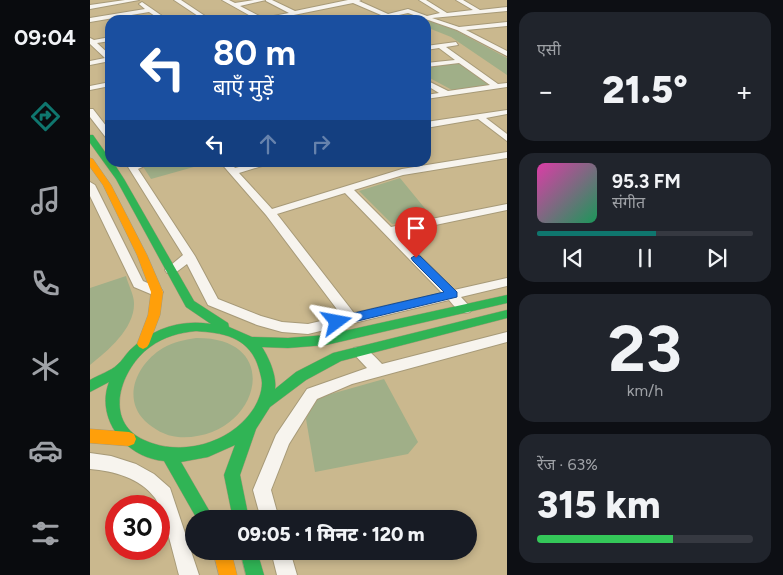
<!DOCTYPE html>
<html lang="hi">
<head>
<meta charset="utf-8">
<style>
	:root { --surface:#171b24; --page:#20242c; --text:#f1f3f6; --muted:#9ea1a6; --line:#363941; --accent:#0f766e }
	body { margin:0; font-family:Figtree,"Noto Sans Devanagari",sans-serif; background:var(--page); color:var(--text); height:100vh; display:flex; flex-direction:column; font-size:19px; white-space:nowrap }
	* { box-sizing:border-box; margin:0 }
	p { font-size:16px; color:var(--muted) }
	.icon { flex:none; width:28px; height:28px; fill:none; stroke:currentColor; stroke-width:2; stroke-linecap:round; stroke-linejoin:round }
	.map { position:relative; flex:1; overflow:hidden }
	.side { display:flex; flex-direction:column; gap:12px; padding:12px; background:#0d0f14; width:276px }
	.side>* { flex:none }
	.top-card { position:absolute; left:15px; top:15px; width:326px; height:152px; border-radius:15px; box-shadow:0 2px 8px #0003; background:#1a4fa0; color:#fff; overflow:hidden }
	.speed { position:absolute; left:15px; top:495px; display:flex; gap:10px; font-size:25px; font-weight:700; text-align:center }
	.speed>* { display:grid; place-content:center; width:65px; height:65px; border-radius:50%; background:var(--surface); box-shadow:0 2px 8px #0003; line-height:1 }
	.speed .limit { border:8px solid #d22; background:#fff; color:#111 }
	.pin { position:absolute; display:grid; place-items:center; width:42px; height:42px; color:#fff; margin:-51px -21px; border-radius:50% 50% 50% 0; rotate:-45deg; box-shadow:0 0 5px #0007 }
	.pin .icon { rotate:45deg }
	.me { position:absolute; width:55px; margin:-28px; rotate:77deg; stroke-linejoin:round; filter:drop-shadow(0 0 4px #0008) }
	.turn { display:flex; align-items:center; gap:18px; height:105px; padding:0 25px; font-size:22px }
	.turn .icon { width:65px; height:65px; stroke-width:2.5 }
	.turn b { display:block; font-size:35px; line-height:42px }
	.lanes { display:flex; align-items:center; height:48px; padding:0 25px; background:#0003; justify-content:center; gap:25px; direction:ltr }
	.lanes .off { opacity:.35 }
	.big { font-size:38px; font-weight:800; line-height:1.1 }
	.side .card { flex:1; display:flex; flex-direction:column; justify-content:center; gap:8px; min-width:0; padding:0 18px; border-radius:15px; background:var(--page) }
	.side .dial { align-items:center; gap:0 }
	.dial b { font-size:65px; line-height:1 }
	.song { display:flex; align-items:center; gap:15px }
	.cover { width:60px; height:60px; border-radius:8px; background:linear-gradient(135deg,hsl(320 70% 55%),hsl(150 70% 35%)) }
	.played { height:5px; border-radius:2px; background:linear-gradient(90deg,var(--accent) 55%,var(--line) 55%) }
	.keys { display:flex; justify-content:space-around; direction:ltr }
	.heat { display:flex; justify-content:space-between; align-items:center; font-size:28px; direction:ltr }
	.charge { height:8px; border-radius:4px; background:linear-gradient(90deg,#34c759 63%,var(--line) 0) }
	.trip { position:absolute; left:95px; top:510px; width:292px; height:50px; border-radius:25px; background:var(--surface); box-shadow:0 2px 8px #0003; font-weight:800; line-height:50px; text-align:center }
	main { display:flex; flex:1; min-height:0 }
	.dock { display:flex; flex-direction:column; width:90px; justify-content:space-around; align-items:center; background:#090b0e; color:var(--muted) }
	.dock .icon { width:35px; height:35px }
	.dock .selected { color:var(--accent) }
	.dock b { font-size:22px; color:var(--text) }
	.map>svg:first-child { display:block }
	.green { fill:#a0af88 }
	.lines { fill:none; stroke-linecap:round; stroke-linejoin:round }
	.street-casing { stroke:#a79a78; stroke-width:2 }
	.fast-casing { stroke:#a79a78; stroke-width:1 }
	.slow-casing { stroke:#a79a78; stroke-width:1 }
	.street { fill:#f7f4ee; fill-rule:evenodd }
	.fast { fill:#30b455; fill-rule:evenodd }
	.slow { fill:#ff9f0a; fill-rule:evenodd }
	.route { fill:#1a73e8; stroke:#114b97 }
</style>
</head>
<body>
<main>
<nav class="dock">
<b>09:04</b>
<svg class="icon selected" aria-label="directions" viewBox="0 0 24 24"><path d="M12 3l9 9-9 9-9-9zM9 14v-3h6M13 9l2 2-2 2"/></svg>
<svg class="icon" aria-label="music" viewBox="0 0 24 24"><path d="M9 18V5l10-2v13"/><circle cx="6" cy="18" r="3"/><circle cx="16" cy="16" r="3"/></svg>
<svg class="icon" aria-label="phone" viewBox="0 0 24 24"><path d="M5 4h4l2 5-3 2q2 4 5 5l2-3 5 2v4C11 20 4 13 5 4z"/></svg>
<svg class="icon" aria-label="climate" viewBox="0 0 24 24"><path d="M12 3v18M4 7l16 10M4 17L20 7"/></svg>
<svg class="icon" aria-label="car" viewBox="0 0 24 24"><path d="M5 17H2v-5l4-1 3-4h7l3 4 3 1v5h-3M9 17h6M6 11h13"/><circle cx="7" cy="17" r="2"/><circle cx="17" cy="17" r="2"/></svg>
<svg class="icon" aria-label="filters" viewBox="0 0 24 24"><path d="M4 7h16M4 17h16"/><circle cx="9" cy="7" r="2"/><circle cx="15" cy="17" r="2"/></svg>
</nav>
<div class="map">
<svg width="417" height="575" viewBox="0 0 417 575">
	<rect width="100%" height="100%" fill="#cab88e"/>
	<path class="green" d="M320,14L365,30L417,58V75L361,37L336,27V20H319L310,16Z
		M368,63L399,85L362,90L336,76V67Z
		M61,162L118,163L61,179L52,165Z
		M310,178L342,217L302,224L269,191Z
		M36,276C38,284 44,295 44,303C45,328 18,351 0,365V288Z
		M106,338C198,337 168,442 88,437C75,436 64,429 55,421C31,397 48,363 73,348C83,342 94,340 106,338Z
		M294,379L328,442L318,454L225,472L216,419L223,399Z"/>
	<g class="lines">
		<defs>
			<path id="street" d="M35,0H49L0,9V5Z
				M84,0H91L121,20H114Z
				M132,0H139L145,3L164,0H182L205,11L258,0H271L269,1L298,14L318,9L337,16L350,13L329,0H336L357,13L383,10L366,0H373L390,10L417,7V11L342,18L369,27L417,22V26L376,30L417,51V56L367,30L318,13L286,20H275L291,15L263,3L179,20H168ZM176,0V1L199,13L173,18L150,6Z
				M52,2L78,20H71L59,12L0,22V18L55,9L49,4Z
				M20,37V41L7,43L20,55V61L0,65V61L15,58L0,44V38L4,40Z
				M366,42L368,45L356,47L408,84L417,83V87L336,99V95L349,93L336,85V80L358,91L400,85L369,63L336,67V63L365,60L349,48L336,50V46Z
				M20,82V86L0,90V86Z
				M0,109H3L20,131V140L17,139L0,117Z
				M417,110V114L396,118L417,134V141L388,119L336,128V122Z
				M417,152V158L313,175L264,190L301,227L417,204V210L307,233L364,290L417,278V286L371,297L382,309L380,312C370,315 365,307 359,300L218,334L192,332L167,325L118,305L97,264L85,273H77L75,270L93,255L35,162H63L48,169L105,256L128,299L171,316L192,322L218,324L252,316L176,215L130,162H140L145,168L168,162H185L149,173L182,209L312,169ZM255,193L352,293L264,313L187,214Z
				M0,182L5,185L53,281L71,289L73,292L71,295H63L44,287L0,196Z
				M417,332V342L262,384L227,399L199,444L181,490L189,519H171L163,490L186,435L217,389L277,368L262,352L264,348C275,344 285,357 292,364Z
				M0,453L21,456L46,464L64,474L80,488L109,575H89C85,560 72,507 65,498C50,478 24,471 0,469Z
				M181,551H200L207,575H187Z"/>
			<path id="fast" d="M0,135H3L20,159V162H23L34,179L104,301L138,323L139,327L162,337L198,338L236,335L417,295V303L236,345L198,348L172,347C179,358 187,376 185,389L206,372L243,353L417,310V318L251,361L216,380L180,407L166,429L150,475L159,519H143L134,475L145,445L118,457L91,462L124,519H107L74,461C36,458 5,419 19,382L0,392V380C8,375 21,371 27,365C32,361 35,355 40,350C62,329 90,319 121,324L96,307L26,179L0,143ZM106,331C118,332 132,333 143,338C157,344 165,355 169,369C170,373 172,379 172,383C172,393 167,404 162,411C139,444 90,457 54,440C12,421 31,368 60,347C75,336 89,333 106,331Z
				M150,551H167L174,575H156Z"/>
			<path id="slow" d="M0,158L3,159L21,185L57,255L73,292L70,315L59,344L57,347L53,349L49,347L47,344L58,315L61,292L47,255L13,185L0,167Z
				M0,429L39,432L44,434L46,439L44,444L39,446L0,443Z
				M123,551H141L147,575H129Z"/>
		</defs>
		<use href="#street" class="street-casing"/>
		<use href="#fast" class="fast-casing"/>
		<use href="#slow" class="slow-casing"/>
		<use href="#street" class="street"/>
		<use href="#fast" class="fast"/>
		<use href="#slow" class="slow"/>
	</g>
	<path class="route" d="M326,255L330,256L367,292V297L247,326L242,325L241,322L242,319L247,317L354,292L323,261L321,258Z"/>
</svg>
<div class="speed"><div class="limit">30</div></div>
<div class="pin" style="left:326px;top:258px;background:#d93025"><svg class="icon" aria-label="arrive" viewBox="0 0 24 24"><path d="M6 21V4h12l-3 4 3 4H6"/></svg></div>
<svg class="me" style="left:247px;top:322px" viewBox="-20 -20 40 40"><path d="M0-17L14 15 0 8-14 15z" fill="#1a73e8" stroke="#fff" stroke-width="4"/></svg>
<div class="trip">09:05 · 1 मिनट · 120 m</div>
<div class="top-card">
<div class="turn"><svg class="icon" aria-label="left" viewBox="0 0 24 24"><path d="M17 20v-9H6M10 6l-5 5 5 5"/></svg><div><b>80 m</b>बाएँ मुड़ें</div></div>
<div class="lanes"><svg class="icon" aria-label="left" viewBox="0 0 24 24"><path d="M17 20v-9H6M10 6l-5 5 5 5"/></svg><svg class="icon off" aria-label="ahead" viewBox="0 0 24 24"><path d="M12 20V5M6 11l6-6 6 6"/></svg><svg class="icon off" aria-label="right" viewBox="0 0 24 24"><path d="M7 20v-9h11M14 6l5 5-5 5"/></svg></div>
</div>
</div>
<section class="side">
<div class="card"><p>एसी</p>
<div class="heat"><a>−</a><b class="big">21.5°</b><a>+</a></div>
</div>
<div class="card">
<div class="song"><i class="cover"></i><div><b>95.3 FM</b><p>संगीत</p></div></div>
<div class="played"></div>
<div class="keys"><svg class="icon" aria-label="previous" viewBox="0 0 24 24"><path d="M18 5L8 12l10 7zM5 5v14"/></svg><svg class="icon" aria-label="pause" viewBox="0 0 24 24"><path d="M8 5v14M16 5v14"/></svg><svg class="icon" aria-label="next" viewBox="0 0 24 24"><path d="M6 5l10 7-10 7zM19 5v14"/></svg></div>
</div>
<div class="card dial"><b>23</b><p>km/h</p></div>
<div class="card"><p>रेंज · 63%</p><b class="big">315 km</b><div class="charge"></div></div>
</section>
</main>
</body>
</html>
